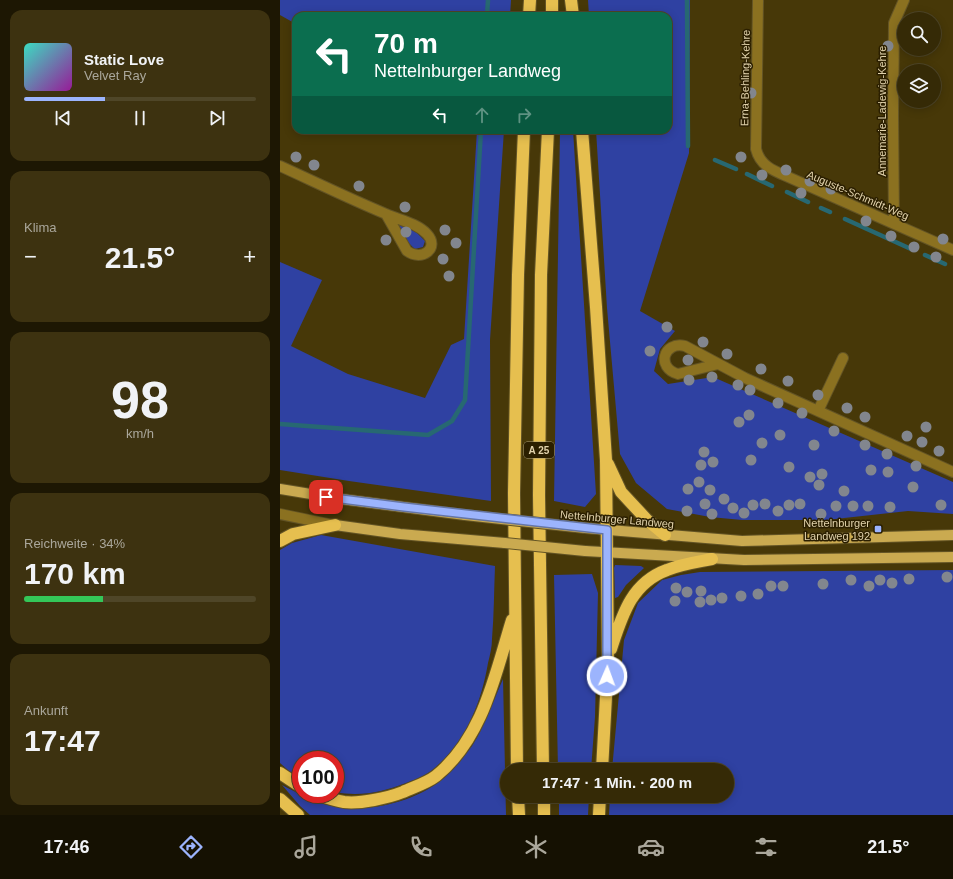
<!DOCTYPE html>
<html lang="de">
<head>
<meta charset="utf-8">
<style>
	:root { --surface:#352a06; --page:#3d3210; --text:#f1f3f6; --muted:#aaa79b; --line:#4f4628; --accent:#9cb4fd }
	body { margin:0; font-family:Arial,sans-serif; background:var(--page); color:var(--text); height:100vh; display:flex; flex-direction:column; font-size:15px; white-space:nowrap }
	* { box-sizing:border-box; margin:0 }
	p { font-size:13px; color:var(--muted) }
	.icon { flex:none; width:22px; height:22px; fill:none; stroke:currentColor; stroke-width:2; stroke-linecap:round; stroke-linejoin:round }
	.map { position:relative; flex:1; overflow:hidden }
	.details { display:flex; flex-direction:column; gap:10px; padding:10px; background:#1d1703; width:280px }
	.details>* { flex:none }
	.banner { position:absolute; left:12px; top:12px; width:380px; height:122px; border-radius:12px; box-shadow:0 2px 10px #0003,0 0 0 1px var(--line); background:#0b6e4f; color:#fff; overflow:hidden }
	.tools { position:absolute; left:617px; top:12px; display:grid; gap:8px }
	.tools a { display:grid; place-items:center; width:44px; height:44px; border-radius:50%; background:var(--surface); box-shadow:0 2px 10px #0003,0 0 0 1px var(--line); font-size:20px }
	.speed { position:absolute; left:12px; top:751px; display:flex; gap:8px; font-size:20px; font-weight:700; text-align:center }
	.speed>* { display:grid; place-content:center; width:52px; height:52px; border-radius:50%; background:var(--surface); box-shadow:0 2px 10px #0003,0 0 0 1px var(--line); line-height:1 }
	.speed .limit { border:6px solid #d22; background:#fff; color:#111 }
	.pin { position:absolute; display:grid; place-items:center; width:34px; height:34px; color:#fff; margin:-17px; border-radius:8px; box-shadow:0 2px 6px #0006 }
	.me { position:absolute; width:44px; margin:-22px; rotate:2deg; stroke-linejoin:round; filter:drop-shadow(0 0 3px #0008) }
	.turn { display:flex; align-items:center; gap:14px; height:84px; padding:0 16px; font-size:18px }
	.turn .icon { width:52px; height:52px; stroke-width:2.5 }
	.turn b { display:block; font-size:28px; line-height:34px }
	.lanes { display:flex; align-items:center; height:38px; padding:0 16px; background:#0003; justify-content:center; gap:20px; direction:ltr }
	.lanes .off { opacity:.35 }
	.big { font-size:30px; font-weight:700; line-height:1.1 }
	.details .tile { flex:1; display:flex; flex-direction:column; justify-content:center; gap:6px; min-width:0; padding:0 14px; border-radius:12px; background:var(--page) }
	.details .dial { align-items:center; gap:0 }
	.dial b { font-size:52px; line-height:1 }
	.song { display:flex; align-items:center; gap:12px }
	.cover { width:48px; height:48px; border-radius:6px; background:linear-gradient(135deg,hsl(170 70% 55%),hsl(300 70% 35%)) }
	.played { height:4px; border-radius:2px; background:linear-gradient(90deg,var(--accent) 35%,var(--line) 35%) }
	.keys { display:flex; justify-content:space-around; direction:ltr }
	.heat { display:flex; justify-content:space-between; align-items:center; font-size:22px; direction:ltr }
	.charge { height:6px; border-radius:3px; background:linear-gradient(90deg,#34c759 34%,var(--line) 0) }
	.trip { position:absolute; left:220px; top:763px; width:234px; height:40px; border-radius:20px; background:var(--surface); box-shadow:0 2px 10px #0003,0 0 0 1px var(--line); font-weight:700; line-height:40px; text-align:center }
	.tabs { display:flex; height:64px; justify-content:space-around; align-items:center; background:#151102; color:var(--muted) }
	.tabs .icon { width:28px; height:28px }
	.tabs .current { color:var(--accent) }
	.tabs b { font-size:18px; color:var(--text) }
	main { display:flex; flex:1; min-height:0 }
	.map>svg:first-child { display:block }
	.green { fill:#2f41a2 }
	.lines { fill:none; stroke-linecap:round; stroke-linejoin:round }
	.stream { stroke:#276872; stroke-width:4.5 }
	.minor-casing { stroke:#635425; stroke-width:12 }
	.major-casing { stroke:#635425; stroke-width:12 }
	.highway-casing { stroke:#635425; stroke-width:14 }
	.minor { stroke:#8b7120; stroke-width:10 }
	.major { stroke:#caaa50; stroke-width:10 }
	.highway { stroke:#e6bf4f; stroke-width:12 }
	.major-bridge-casing { stroke:#635425; stroke-width:12; stroke-linecap:butt }
	.major-bridge { stroke:#caaa50; stroke-width:10 }
	.tree { fill:#82868e }
	.route-casing { stroke:#6575a4; stroke-width:10 }
	.route { stroke:#9cb4fd; stroke-width:7 }
	.poi-dot { fill:#9cb4fd; stroke:#2b1f00; stroke-width:1.5 }
	.labels { text-anchor:middle; stroke-width:3; stroke-linejoin:round; paint-order:stroke }
	.shield { fill:#2b1f00; stroke:#aa9c78; stroke-width:1 }
	.shield-label { font-size:10px; font-weight:bold; fill:#e1d2ab }
	.street-label { font-size:11px; fill:#e1d2ab; stroke:#2b1f00 }
	.poi-label { font-size:11px; fill:#e1d2ab; stroke:#2b1f00; text-anchor:end }
</style>
</head>
<body>
<main>
<section class="details">
<div class="tile">
<div class="song"><i class="cover"></i><div><b>Static Love</b><p>Velvet Ray</p></div></div>
<div class="played"></div>
<div class="keys"><svg class="icon" aria-label="previous" viewBox="0 0 24 24"><path d="M18 5L8 12l10 7zM5 5v14"/></svg><svg class="icon" aria-label="pause" viewBox="0 0 24 24"><path d="M8 5v14M16 5v14"/></svg><svg class="icon" aria-label="next" viewBox="0 0 24 24"><path d="M6 5l10 7-10 7zM19 5v14"/></svg></div>
</div>
<div class="tile"><p>Klima</p>
<div class="heat"><a>−</a><b class="big">21.5°</b><a>+</a></div>
</div>
<div class="tile dial"><b>98</b><p>km/h</p></div>
<div class="tile"><p>Reichweite · 34%</p><b class="big">170 km</b><div class="charge"></div></div>
<div class="tile"><p>Ankunft</p><b class="big">17:47</b></div>
</section>
<div class="map">
<svg width="673" height="815" viewBox="0 0 673 815">
	<rect width="100%" height="100%" fill="#473808"/>
	<path class="green" d="M0,0H231L230,16H16V24L0,15Z
		M308,0H410L409,153L360,311L395,331L380,349L374,371L388,384L433,377L673,482V514L628,511L546,520H462L430,517L387,509L356,483L340,454L327,308L316,130H388V16H309Z
		M197,130H224L210,340L211,501L69,481L0,470V262L42,280L11,346L68,374L145,398L171,345L184,339Z
		M280,130H293L316,494L305,507L274,501Z
		M121,224L137,233L145,241L143,247L135,249C129,244 121,234 119,226Z
		M41,535L215,566C214,590 214,615 212,639C212,647 210,655 208,663C201,704 185,744 151,771C144,776 134,780 126,783C103,792 80,797 55,792V760H21V778L9,771L0,763V550L12,543Z
		M335,565L361,566L364,568L346,585L338,597L335,598L334,568Z
		M673,570V815H329L330,796H447V770H332L344,640L358,603L382,580L401,575L420,572Z
		M312,574L318,593L315,717L311,770H278L274,575Z
		M223,679L226,815H30L20,806L2,785C16,792 29,800 44,804C80,815 129,804 159,782C172,773 183,758 192,746C205,726 213,701 223,679Z
		M279,796H309L308,815H279Z"/>
	<g class="lines">
		<path class="stream" d="M407,0L408,146
			M207,16L208,0
			M435,160L456,169
			M467,174L492,186
			M507,192L528,202
			M541,208L550,212
			M565,219L631,249
			M645,255L665,264
			M0,424L148,435L172,421L185,400L201,130"/>
		<defs>
			<path id="minor" d="M478,0L476,149C480,165 492,170 506,176L673,250
				M0,166C35,182 70,199 106,214C119,220 137,223 147,234C160,248 142,262 127,251L106,214
				M614,223L613,114L614,23L624,0
				M438,364L398,374C376,368 383,341 405,346L465,378L673,472
				M538,411L563,358
				M0,514L53,525"/>
			<path id="major" d="M0,489L61,499L185,515
				M55,525L120,534L225,543
				M305,528L462,541L673,535
				M305,551L464,560L673,557"/>
			<path id="highway" d="M291,0L293,16
				M249,16L250,0
				M272,16V0
				M302,130L316,307L326,460L328,660L322,770
				M328,464L341,492L367,520L385,535
				M0,541L13,534L55,525
				M331,649C342,616 351,583 387,570C401,564 417,562 432,559
				M237,770L234,493L238,275L244,130
				M263,770L259,495L261,275L268,130
				M0,773L21,787
				M35,794C44,797 54,800 64,802C80,804 108,798 123,792C134,787 147,783 156,776C203,738 215,675 232,620
				M238,796L239,815
				M264,796V815
				M0,799L18,815
				M319,815L320,796"/>
		</defs>
		<use href="#minor" class="minor-casing"/>
		<use href="#major" class="major-casing"/>
		<use href="#highway" class="highway-casing"/>
		<use href="#minor" class="minor"/>
		<use href="#major" class="major"/>
		<use href="#highway" class="highway"/>
		<defs>
			<path id="major-bridge" d="M185,515L305,528
				M225,543L305,551"/>
		</defs>
		<use href="#major-bridge" class="major-bridge-casing"/>
		<use href="#major-bridge" class="major-bridge"/>
	</g>
	<g class="tree">
		<circle cx="608" cy="46" r="5.5"/>
		<circle cx="471" cy="93" r="5.5"/>
		<circle cx="16" cy="157" r="5.5"/>
		<circle cx="461" cy="157" r="5.5"/>
		<circle cx="34" cy="165" r="5.5"/>
		<circle cx="506" cy="170" r="5.5"/>
		<circle cx="482" cy="175" r="5.5"/>
		<circle cx="530" cy="181" r="5.5"/>
		<circle cx="79" cy="186" r="5.5"/>
		<circle cx="551" cy="189" r="5.5"/>
		<circle cx="521" cy="193" r="5.5"/>
		<circle cx="125" cy="207" r="5.5"/>
		<circle cx="586" cy="221" r="5.5"/>
		<circle cx="165" cy="230" r="5.5"/>
		<circle cx="126" cy="232" r="5.5"/>
		<circle cx="611" cy="236" r="5.5"/>
		<circle cx="663" cy="239" r="5.5"/>
		<circle cx="106" cy="240" r="5.5"/>
		<circle cx="176" cy="243" r="5.5"/>
		<circle cx="634" cy="247" r="5.5"/>
		<circle cx="656" cy="257" r="5.5"/>
		<circle cx="163" cy="259" r="5.5"/>
		<circle cx="169" cy="276" r="5.5"/>
		<circle cx="387" cy="327" r="5.5"/>
		<circle cx="423" cy="342" r="5.5"/>
		<circle cx="370" cy="351" r="5.5"/>
		<circle cx="447" cy="354" r="5.5"/>
		<circle cx="408" cy="360" r="5.5"/>
		<circle cx="481" cy="369" r="5.5"/>
		<circle cx="432" cy="377" r="5.5"/>
		<circle cx="409" cy="380" r="5.5"/>
		<circle cx="508" cy="381" r="5.5"/>
		<circle cx="458" cy="385" r="5.5"/>
		<circle cx="470" cy="390" r="5.5"/>
		<circle cx="538" cy="395" r="5.5"/>
		<circle cx="498" cy="403" r="5.5"/>
		<circle cx="567" cy="408" r="5.5"/>
		<circle cx="522" cy="413" r="5.5"/>
		<circle cx="469" cy="415" r="5.5"/>
		<circle cx="585" cy="417" r="5.5"/>
		<circle cx="459" cy="422" r="5.5"/>
		<circle cx="646" cy="427" r="5.5"/>
		<circle cx="554" cy="431" r="5.5"/>
		<circle cx="500" cy="435" r="5.5"/>
		<circle cx="627" cy="436" r="5.5"/>
		<circle cx="642" cy="442" r="5.5"/>
		<circle cx="482" cy="443" r="5.5"/>
		<circle cx="534" cy="445" r="5.5"/>
		<circle cx="585" cy="445" r="5.5"/>
		<circle cx="659" cy="451" r="5.5"/>
		<circle cx="424" cy="452" r="5.5"/>
		<circle cx="607" cy="454" r="5.5"/>
		<circle cx="471" cy="460" r="5.5"/>
		<circle cx="433" cy="462" r="5.5"/>
		<circle cx="421" cy="465" r="5.5"/>
		<circle cx="636" cy="466" r="5.5"/>
		<circle cx="509" cy="467" r="5.5"/>
		<circle cx="591" cy="470" r="5.5"/>
		<circle cx="608" cy="472" r="5.5"/>
		<circle cx="542" cy="474" r="5.5"/>
		<circle cx="530" cy="477" r="5.5"/>
		<circle cx="419" cy="482" r="5.5"/>
		<circle cx="539" cy="485" r="5.5"/>
		<circle cx="633" cy="487" r="5.5"/>
		<circle cx="408" cy="489" r="5.5"/>
		<circle cx="430" cy="490" r="5.5"/>
		<circle cx="564" cy="491" r="5.5"/>
		<circle cx="444" cy="499" r="5.5"/>
		<circle cx="425" cy="504" r="5.5"/>
		<circle cx="485" cy="504" r="5.5"/>
		<circle cx="520" cy="504" r="5.5"/>
		<circle cx="473" cy="505" r="5.5"/>
		<circle cx="509" cy="505" r="5.5"/>
		<circle cx="661" cy="505" r="5.5"/>
		<circle cx="556" cy="506" r="5.5"/>
		<circle cx="573" cy="506" r="5.5"/>
		<circle cx="588" cy="506" r="5.5"/>
		<circle cx="610" cy="507" r="5.5"/>
		<circle cx="453" cy="508" r="5.5"/>
		<circle cx="407" cy="511" r="5.5"/>
		<circle cx="498" cy="511" r="5.5"/>
		<circle cx="464" cy="513" r="5.5"/>
		<circle cx="432" cy="514" r="5.5"/>
		<circle cx="541" cy="514" r="5.5"/>
		<circle cx="667" cy="577" r="5.5"/>
		<circle cx="629" cy="579" r="5.5"/>
		<circle cx="571" cy="580" r="5.5"/>
		<circle cx="600" cy="580" r="5.5"/>
		<circle cx="612" cy="583" r="5.5"/>
		<circle cx="543" cy="584" r="5.5"/>
		<circle cx="491" cy="586" r="5.5"/>
		<circle cx="503" cy="586" r="5.5"/>
		<circle cx="589" cy="586" r="5.5"/>
		<circle cx="396" cy="588" r="5.5"/>
		<circle cx="421" cy="591" r="5.5"/>
		<circle cx="407" cy="592" r="5.5"/>
		<circle cx="478" cy="594" r="5.5"/>
		<circle cx="461" cy="596" r="5.5"/>
		<circle cx="442" cy="598" r="5.5"/>
		<circle cx="431" cy="600" r="5.5"/>
		<circle cx="395" cy="601" r="5.5"/>
		<circle cx="420" cy="602" r="5.5"/>
	</g>
	<g class="lines">
		<defs>
			<path id="route" d="M46,497L124,507L327,530V676"/>
		</defs>
		<use href="#route" class="route-casing"/>
		<use href="#route" class="route"/>
	</g>
	<rect class="poi-dot" x="594" y="525" width="8" height="8" rx="2"/>
	<g class="labels">
		<rect class="shield" x="244" y="442" width="30" height="16" rx="3"/>
		<g class="shield-label">
			<text x="259" y="454">A 25</text>
		</g>
		<g class="street-label">
			<text transform="translate(465 78) rotate(-89)" y="4">Erna-Behling-Kehre</text>
			<text transform="translate(602 111) rotate(-90)" y="4">Annemarie-Ladewig-Kehre</text>
			<text transform="translate(578 195) rotate(23)" y="4">Auguste-Schmidt-Weg</text>
			<text transform="translate(337 519) rotate(5)" y="4">Nettelnburger Landweg</text>
		</g>
		<g class="poi-label">
			<text x="590" y="527">Nettelnburger<tspan x="590" dy="13">Landweg 192</tspan></text>
		</g>
	</g>
</svg>
<div class="tools">
<a><svg class="icon" aria-label="search" viewBox="0 0 24 24"><circle cx="10" cy="10" r="6"/><path d="M15 15l6 6"/></svg></a>
<a><svg class="icon" aria-label="layers" viewBox="0 0 24 24"><path d="M12 4l9 5-9 5-9-5zM3 14l9 5 9-5"/></svg></a>
</div>
<div class="speed"><div class="limit">100</div></div>
<div class="pin" style="left:46px;top:497px;background:#d93025"><svg class="icon" aria-label="arrive" viewBox="0 0 24 24"><path d="M6 21V4h12l-3 4 3 4H6"/></svg></div>
<svg class="me" style="left:327px;top:676px" viewBox="-20 -20 40 40"><circle r="17" fill="#9cb4fd" stroke="#fff" stroke-width="3"/><path d="M0-11L8 9 0 5-8 9z" fill="#fff"/></svg>
<div class="trip">17:47 · 1 Min. · 200 m</div>
<div class="banner">
<div class="turn"><svg class="icon" aria-label="left" viewBox="0 0 24 24"><path d="M17 20v-9H6M10 6l-5 5 5 5"/></svg><div><b>70 m</b>Nettelnburger Landweg</div></div>
<div class="lanes"><svg class="icon" aria-label="left" viewBox="0 0 24 24"><path d="M17 20v-9H6M10 6l-5 5 5 5"/></svg><svg class="icon off" aria-label="ahead" viewBox="0 0 24 24"><path d="M12 20V5M6 11l6-6 6 6"/></svg><svg class="icon off" aria-label="right" viewBox="0 0 24 24"><path d="M7 20v-9h11M14 6l5 5-5 5"/></svg></div>
</div>
</div>
</main>
<nav class="tabs">
<b>17:46</b>
<svg class="icon current" aria-label="directions" viewBox="0 0 24 24"><path d="M12 3l9 9-9 9-9-9zM9 14v-3h6M13 9l2 2-2 2"/></svg>
<svg class="icon" aria-label="music" viewBox="0 0 24 24"><path d="M9 18V5l10-2v13"/><circle cx="6" cy="18" r="3"/><circle cx="16" cy="16" r="3"/></svg>
<svg class="icon" aria-label="phone" viewBox="0 0 24 24"><path d="M5 4h4l2 5-3 2q2 4 5 5l2-3 5 2v4C11 20 4 13 5 4z"/></svg>
<svg class="icon" aria-label="climate" viewBox="0 0 24 24"><path d="M12 3v18M4 7l16 10M4 17L20 7"/></svg>
<svg class="icon" aria-label="car" viewBox="0 0 24 24"><path d="M5 17H2v-5l4-1 3-4h7l3 4 3 1v5h-3M9 17h6M6 11h13"/><circle cx="7" cy="17" r="2"/><circle cx="17" cy="17" r="2"/></svg>
<svg class="icon" aria-label="filters" viewBox="0 0 24 24"><path d="M4 7h16M4 17h16"/><circle cx="9" cy="7" r="2"/><circle cx="15" cy="17" r="2"/></svg>
<b>21.5°</b>
</nav>
</body>
</html>
